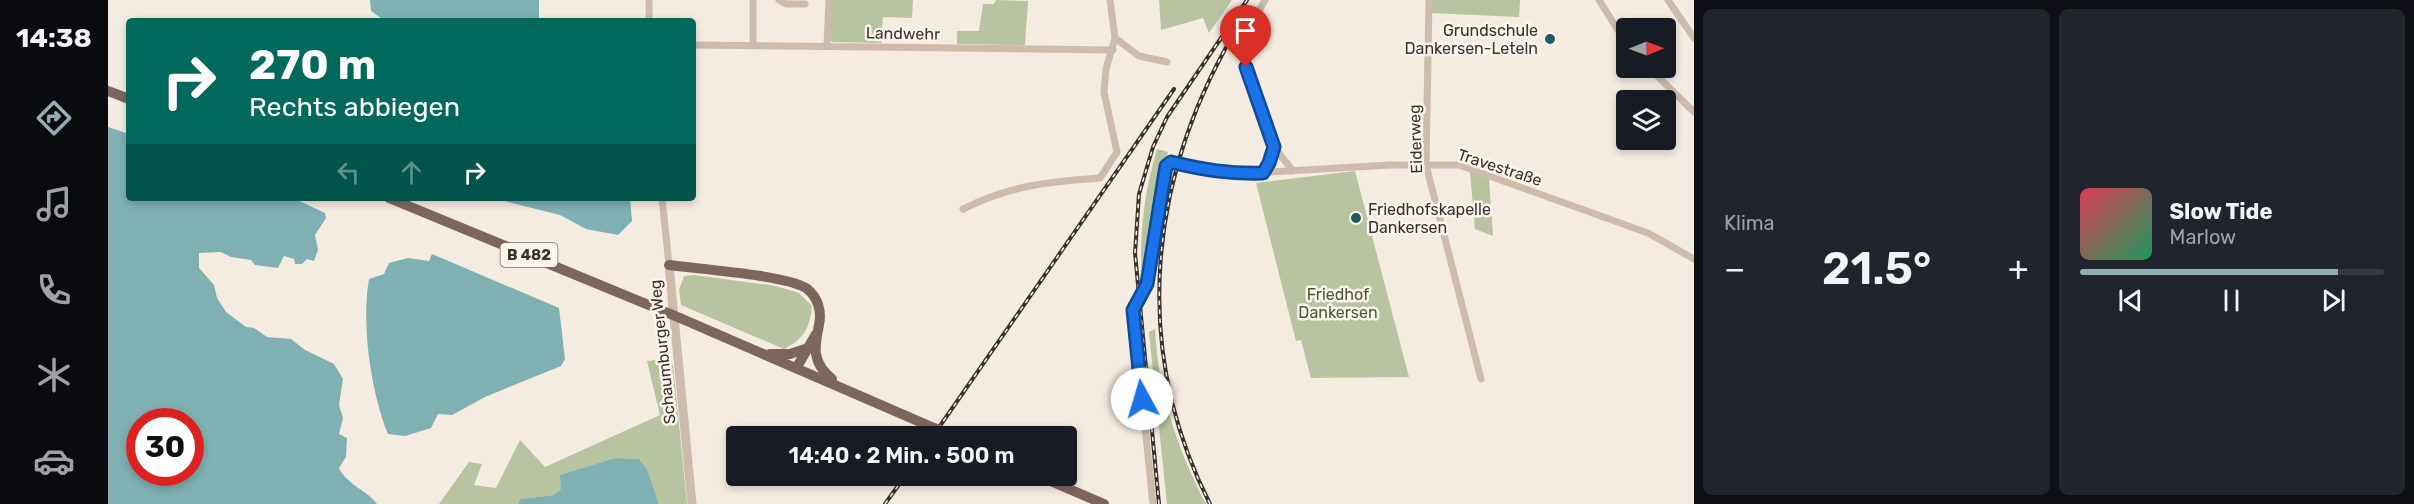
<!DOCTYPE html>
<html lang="de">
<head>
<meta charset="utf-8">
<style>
	:root { --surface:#171b24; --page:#20242c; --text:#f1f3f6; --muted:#9ea1a6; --line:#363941; --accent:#92aeb2 }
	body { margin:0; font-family:Rubik,sans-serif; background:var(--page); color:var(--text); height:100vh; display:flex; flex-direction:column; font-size:22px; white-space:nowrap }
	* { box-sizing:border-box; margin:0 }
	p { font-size:20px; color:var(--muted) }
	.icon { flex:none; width:33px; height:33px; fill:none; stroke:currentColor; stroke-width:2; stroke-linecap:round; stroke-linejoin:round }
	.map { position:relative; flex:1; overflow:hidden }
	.details { display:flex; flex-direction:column; gap:9px; padding:9px; background:#0d0f14; width:720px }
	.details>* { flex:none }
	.guide { position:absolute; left:18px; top:18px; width:570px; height:183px; border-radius:6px; box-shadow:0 3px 9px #0003; background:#00695c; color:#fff; overflow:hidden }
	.needle { width:39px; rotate:89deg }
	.buttons { position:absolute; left:1508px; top:18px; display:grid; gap:12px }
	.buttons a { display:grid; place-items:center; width:60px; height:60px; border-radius:6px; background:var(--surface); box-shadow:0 3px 9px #0003; font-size:30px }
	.speed { position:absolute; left:18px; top:408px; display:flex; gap:12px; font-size:30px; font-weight:700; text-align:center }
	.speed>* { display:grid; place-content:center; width:78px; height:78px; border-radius:50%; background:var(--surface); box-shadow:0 3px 9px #0003; line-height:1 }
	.speed .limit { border:9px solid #d22; background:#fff; color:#111 }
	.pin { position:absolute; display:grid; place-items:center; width:51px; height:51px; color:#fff; margin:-62px -26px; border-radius:50% 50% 50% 0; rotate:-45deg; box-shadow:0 0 6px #0007 }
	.pin .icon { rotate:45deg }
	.me { position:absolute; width:66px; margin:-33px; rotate:354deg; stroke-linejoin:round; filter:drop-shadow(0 0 4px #0008) }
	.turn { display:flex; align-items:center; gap:21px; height:126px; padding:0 24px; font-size:27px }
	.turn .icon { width:78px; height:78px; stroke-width:2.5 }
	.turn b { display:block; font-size:42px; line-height:51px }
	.lanes { display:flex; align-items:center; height:57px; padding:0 24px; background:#0003; justify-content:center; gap:30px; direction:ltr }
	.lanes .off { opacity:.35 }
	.big { font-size:45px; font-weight:600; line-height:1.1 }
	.details .tile { flex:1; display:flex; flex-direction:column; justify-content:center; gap:9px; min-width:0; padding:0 21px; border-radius:9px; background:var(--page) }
	.song { display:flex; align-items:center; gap:18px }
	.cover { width:72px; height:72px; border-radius:9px; background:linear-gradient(135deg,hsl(350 70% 55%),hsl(150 70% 35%)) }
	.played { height:6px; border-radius:3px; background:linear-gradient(90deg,var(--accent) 85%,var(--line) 85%) }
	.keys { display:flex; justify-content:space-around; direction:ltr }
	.heat { display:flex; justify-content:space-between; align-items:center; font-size:33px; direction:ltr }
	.details .tiles { flex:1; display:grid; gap:9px; grid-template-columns:repeat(2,1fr) }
	.trip { position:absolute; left:618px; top:426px; width:351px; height:60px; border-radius:6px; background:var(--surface); box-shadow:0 3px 9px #0003; font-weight:600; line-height:60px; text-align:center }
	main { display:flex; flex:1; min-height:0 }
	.menu { display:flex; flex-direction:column; width:108px; justify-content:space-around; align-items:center; background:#090b0e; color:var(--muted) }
	.menu .icon { width:42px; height:42px }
	.menu .current { color:var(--accent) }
	.menu b { font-size:27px; color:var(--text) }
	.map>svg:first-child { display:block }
	.green { fill:#b8c4a0 }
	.water { fill:#7fb0b2; fill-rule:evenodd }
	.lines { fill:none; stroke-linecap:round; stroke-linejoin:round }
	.minor { stroke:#cdbbac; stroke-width:7 }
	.tertiary { stroke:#cdbbac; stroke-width:9 }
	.primary { stroke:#7d675c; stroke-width:10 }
	.rail-casing { stroke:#3b302b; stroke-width:4 }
	.rail { stroke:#fbf5ee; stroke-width:1.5; stroke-dasharray:4.5; stroke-linecap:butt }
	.primary-bridge { stroke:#7d675c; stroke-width:10 }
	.route-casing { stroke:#114b97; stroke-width:15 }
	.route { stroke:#1a73e8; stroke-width:10 }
	.poi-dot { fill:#1f5a5e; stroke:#fbf5ee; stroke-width:2 }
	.labels { text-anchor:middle; stroke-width:5; stroke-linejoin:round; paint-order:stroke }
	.shield { fill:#fbf5ee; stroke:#756b66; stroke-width:1.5 }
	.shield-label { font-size:15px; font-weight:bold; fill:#3b302b }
	.poi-label { font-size:16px; fill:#3b302b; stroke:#fbf5ee; text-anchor:end }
	.street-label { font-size:16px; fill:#3b302b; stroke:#fbf5ee }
	.park-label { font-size:16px; fill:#4a5a2e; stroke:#fbf5ee }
</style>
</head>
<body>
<main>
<nav class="menu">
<b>14:38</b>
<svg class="icon current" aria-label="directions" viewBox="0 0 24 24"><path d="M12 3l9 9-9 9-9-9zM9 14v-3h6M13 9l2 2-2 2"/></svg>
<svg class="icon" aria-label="music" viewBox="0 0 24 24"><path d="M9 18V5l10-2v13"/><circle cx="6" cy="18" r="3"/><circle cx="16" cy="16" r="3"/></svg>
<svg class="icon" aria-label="phone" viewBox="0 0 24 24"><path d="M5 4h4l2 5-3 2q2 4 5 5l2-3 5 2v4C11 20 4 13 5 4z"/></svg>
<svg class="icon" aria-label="climate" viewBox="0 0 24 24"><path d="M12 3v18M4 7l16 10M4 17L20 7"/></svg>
<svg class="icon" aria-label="car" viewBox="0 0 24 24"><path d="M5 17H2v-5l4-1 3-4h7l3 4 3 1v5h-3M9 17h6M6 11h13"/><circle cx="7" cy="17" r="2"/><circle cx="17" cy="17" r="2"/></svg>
</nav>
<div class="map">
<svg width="1586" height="504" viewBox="0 0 1586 504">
	<rect width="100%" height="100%" fill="#f4ebe1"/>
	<path class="green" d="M724,0H805L804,18L775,17L773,43L724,42L722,39Z
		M888,0L920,1L917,45L849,44V31H871L875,4H886Z
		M1051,0H1124L1101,33L1095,18L1053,30Z
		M1323,0H1412L1411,17L1322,13Z
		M1049,149L1060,152L1050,184L1034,287C1031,237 1035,197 1049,149Z
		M1247,171L1301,377L1203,378L1193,340L1188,341L1148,183Z
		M1362,172L1381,178L1385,236L1367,229Z
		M586,275L668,286L691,293L704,306C702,328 696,339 676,349L573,305L571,290L576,276Z
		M1047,329C1050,391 1069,449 1098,504H1059L1041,332Z
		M558,359L565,365L579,504H551L539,469L531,459L508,458L446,495L412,499L410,504H331L361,462L374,464L366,485L388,488L412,440L437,467L552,415L539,361Z"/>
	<path class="water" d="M262,0H431V21H277L263,11Z
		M0,127L21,134V198H185L217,213L218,218L207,235L210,250L206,261L199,259L194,264H187L186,259L176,256L170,268L147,265L143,260L123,257L113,252L91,253V268L106,285L109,298L118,312L138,327L146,328L159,337L183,339L197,350L226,364L235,379L231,405L235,418L231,434L239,438L238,457L231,468C239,485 259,490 269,504H0ZM32,422H82V472H32Z
		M384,198H522L524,221L510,235L478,229L452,215Z
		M324,254L451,308L457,359L453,366L377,397L344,415L330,414L323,428L297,436L280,434C263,392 253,324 261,279L276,274L281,263L300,258L321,261Z
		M508,458L531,459L539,469L551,504H410L412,499L446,495L453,489L452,475Z"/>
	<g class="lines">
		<path class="minor" d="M645,0V45
			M671,0L678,4H697
			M1321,0L1318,165L1373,379
			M1491,0L1518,43
			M1560,0L1586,38
			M541,21V0
			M1007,38L1031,56L1059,62
			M585,45L1005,50
			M719,45L721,0
			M1541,68L1586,112
			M1166,147L1185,171
			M1155,173L1161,163L1166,147L1132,50V45L1157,0
			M554,198L561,265
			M855,209C904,185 939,182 992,178L1009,152L996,92L998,69L1007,38L1002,0
			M1045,504L1025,310L1039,284L1053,189L1060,163L1104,172L1144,173L1282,165H1351L1540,233L1586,259"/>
		<path class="tertiary" d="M561,265L584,504"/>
		<path class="primary" d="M0,91L21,99
			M281,198L560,313
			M561,265C590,269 677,275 698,288C710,297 714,311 711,325C706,348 704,363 724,379
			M572,318L826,428
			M662,354H682L697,349
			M689,367L708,334
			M931,476L996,504"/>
		<defs>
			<path id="rail" d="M825,436L1066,89
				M777,504L797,476
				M1051,504L1027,253L1031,194L1045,147L1059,117L1139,0
				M1102,504C1021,344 1041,171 1134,20"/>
		</defs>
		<use href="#rail" class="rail-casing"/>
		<use href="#rail" class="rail"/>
		<path class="primary-bridge" d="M560,313L572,318
			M826,428L837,433"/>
	</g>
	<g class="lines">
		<defs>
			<path id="route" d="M1034,399L1025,310L1039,284L1058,166L1063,162C1096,170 1121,174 1155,173L1161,163L1166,147L1138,67"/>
		</defs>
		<use href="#route" class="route-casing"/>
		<use href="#route" class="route"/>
	</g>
	<g class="poi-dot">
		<circle cx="1442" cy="39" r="6"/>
		<circle cx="1248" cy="218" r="6"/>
	</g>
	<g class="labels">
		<rect class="shield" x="392.5" y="243" width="57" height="24" rx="4.5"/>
		<g class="shield-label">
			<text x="421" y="260">B 482</text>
		</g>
		<g class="poi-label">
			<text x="1430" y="36">Grundschule<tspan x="1430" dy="18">Dankersen-Leteln</tspan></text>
			<text x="1260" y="215" text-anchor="start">Friedhofskapelle<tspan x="1260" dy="18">Dankersen</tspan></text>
		</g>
		<g class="street-label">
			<text transform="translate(795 33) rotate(1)" y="6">Landwehr</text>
			<text transform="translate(1307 139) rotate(-92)" y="6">Eiderweg</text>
			<text transform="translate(1392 167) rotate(18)" y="6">Travestraße</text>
			<text transform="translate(554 352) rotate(-96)" y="6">Schaumburger Weg</text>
		</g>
		<g class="park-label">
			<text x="1230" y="300">Friedhof<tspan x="1230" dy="18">Dankersen</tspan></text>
		</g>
	</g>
</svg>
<div class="buttons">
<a><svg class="needle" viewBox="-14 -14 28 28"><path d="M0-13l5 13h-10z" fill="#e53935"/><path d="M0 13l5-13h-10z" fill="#9ea1a6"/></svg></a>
<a><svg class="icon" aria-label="layers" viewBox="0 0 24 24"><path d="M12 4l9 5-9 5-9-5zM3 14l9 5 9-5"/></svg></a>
</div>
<div class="speed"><div class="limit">30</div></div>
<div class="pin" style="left:1138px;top:67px;background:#d93025"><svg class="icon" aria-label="arrive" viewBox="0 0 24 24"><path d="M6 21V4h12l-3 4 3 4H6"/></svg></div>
<svg class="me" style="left:1034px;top:399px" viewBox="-20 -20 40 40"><circle r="19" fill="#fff"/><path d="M0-13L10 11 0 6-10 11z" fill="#1a73e8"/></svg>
<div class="trip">14:40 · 2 Min. · 500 m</div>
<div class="guide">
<div class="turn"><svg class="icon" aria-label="right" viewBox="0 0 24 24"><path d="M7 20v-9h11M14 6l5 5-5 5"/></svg><div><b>270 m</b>Rechts abbiegen</div></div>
<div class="lanes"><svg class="icon off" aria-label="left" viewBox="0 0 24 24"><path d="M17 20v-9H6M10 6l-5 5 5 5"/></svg><svg class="icon off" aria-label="ahead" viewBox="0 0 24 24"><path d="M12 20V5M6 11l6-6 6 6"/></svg><svg class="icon" aria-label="right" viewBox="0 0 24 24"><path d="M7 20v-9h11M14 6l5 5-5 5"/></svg></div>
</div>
</div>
<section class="details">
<div class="tiles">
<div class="tile"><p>Klima</p>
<div class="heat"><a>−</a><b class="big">21.5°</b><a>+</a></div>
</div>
<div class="tile">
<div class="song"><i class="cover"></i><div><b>Slow Tide</b><p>Marlow</p></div></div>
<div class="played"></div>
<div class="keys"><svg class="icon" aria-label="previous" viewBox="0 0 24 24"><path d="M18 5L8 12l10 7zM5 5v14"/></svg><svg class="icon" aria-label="pause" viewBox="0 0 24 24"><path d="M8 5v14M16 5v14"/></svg><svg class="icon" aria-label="next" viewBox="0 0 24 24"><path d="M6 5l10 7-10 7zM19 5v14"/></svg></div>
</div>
</div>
</section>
</main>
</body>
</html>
